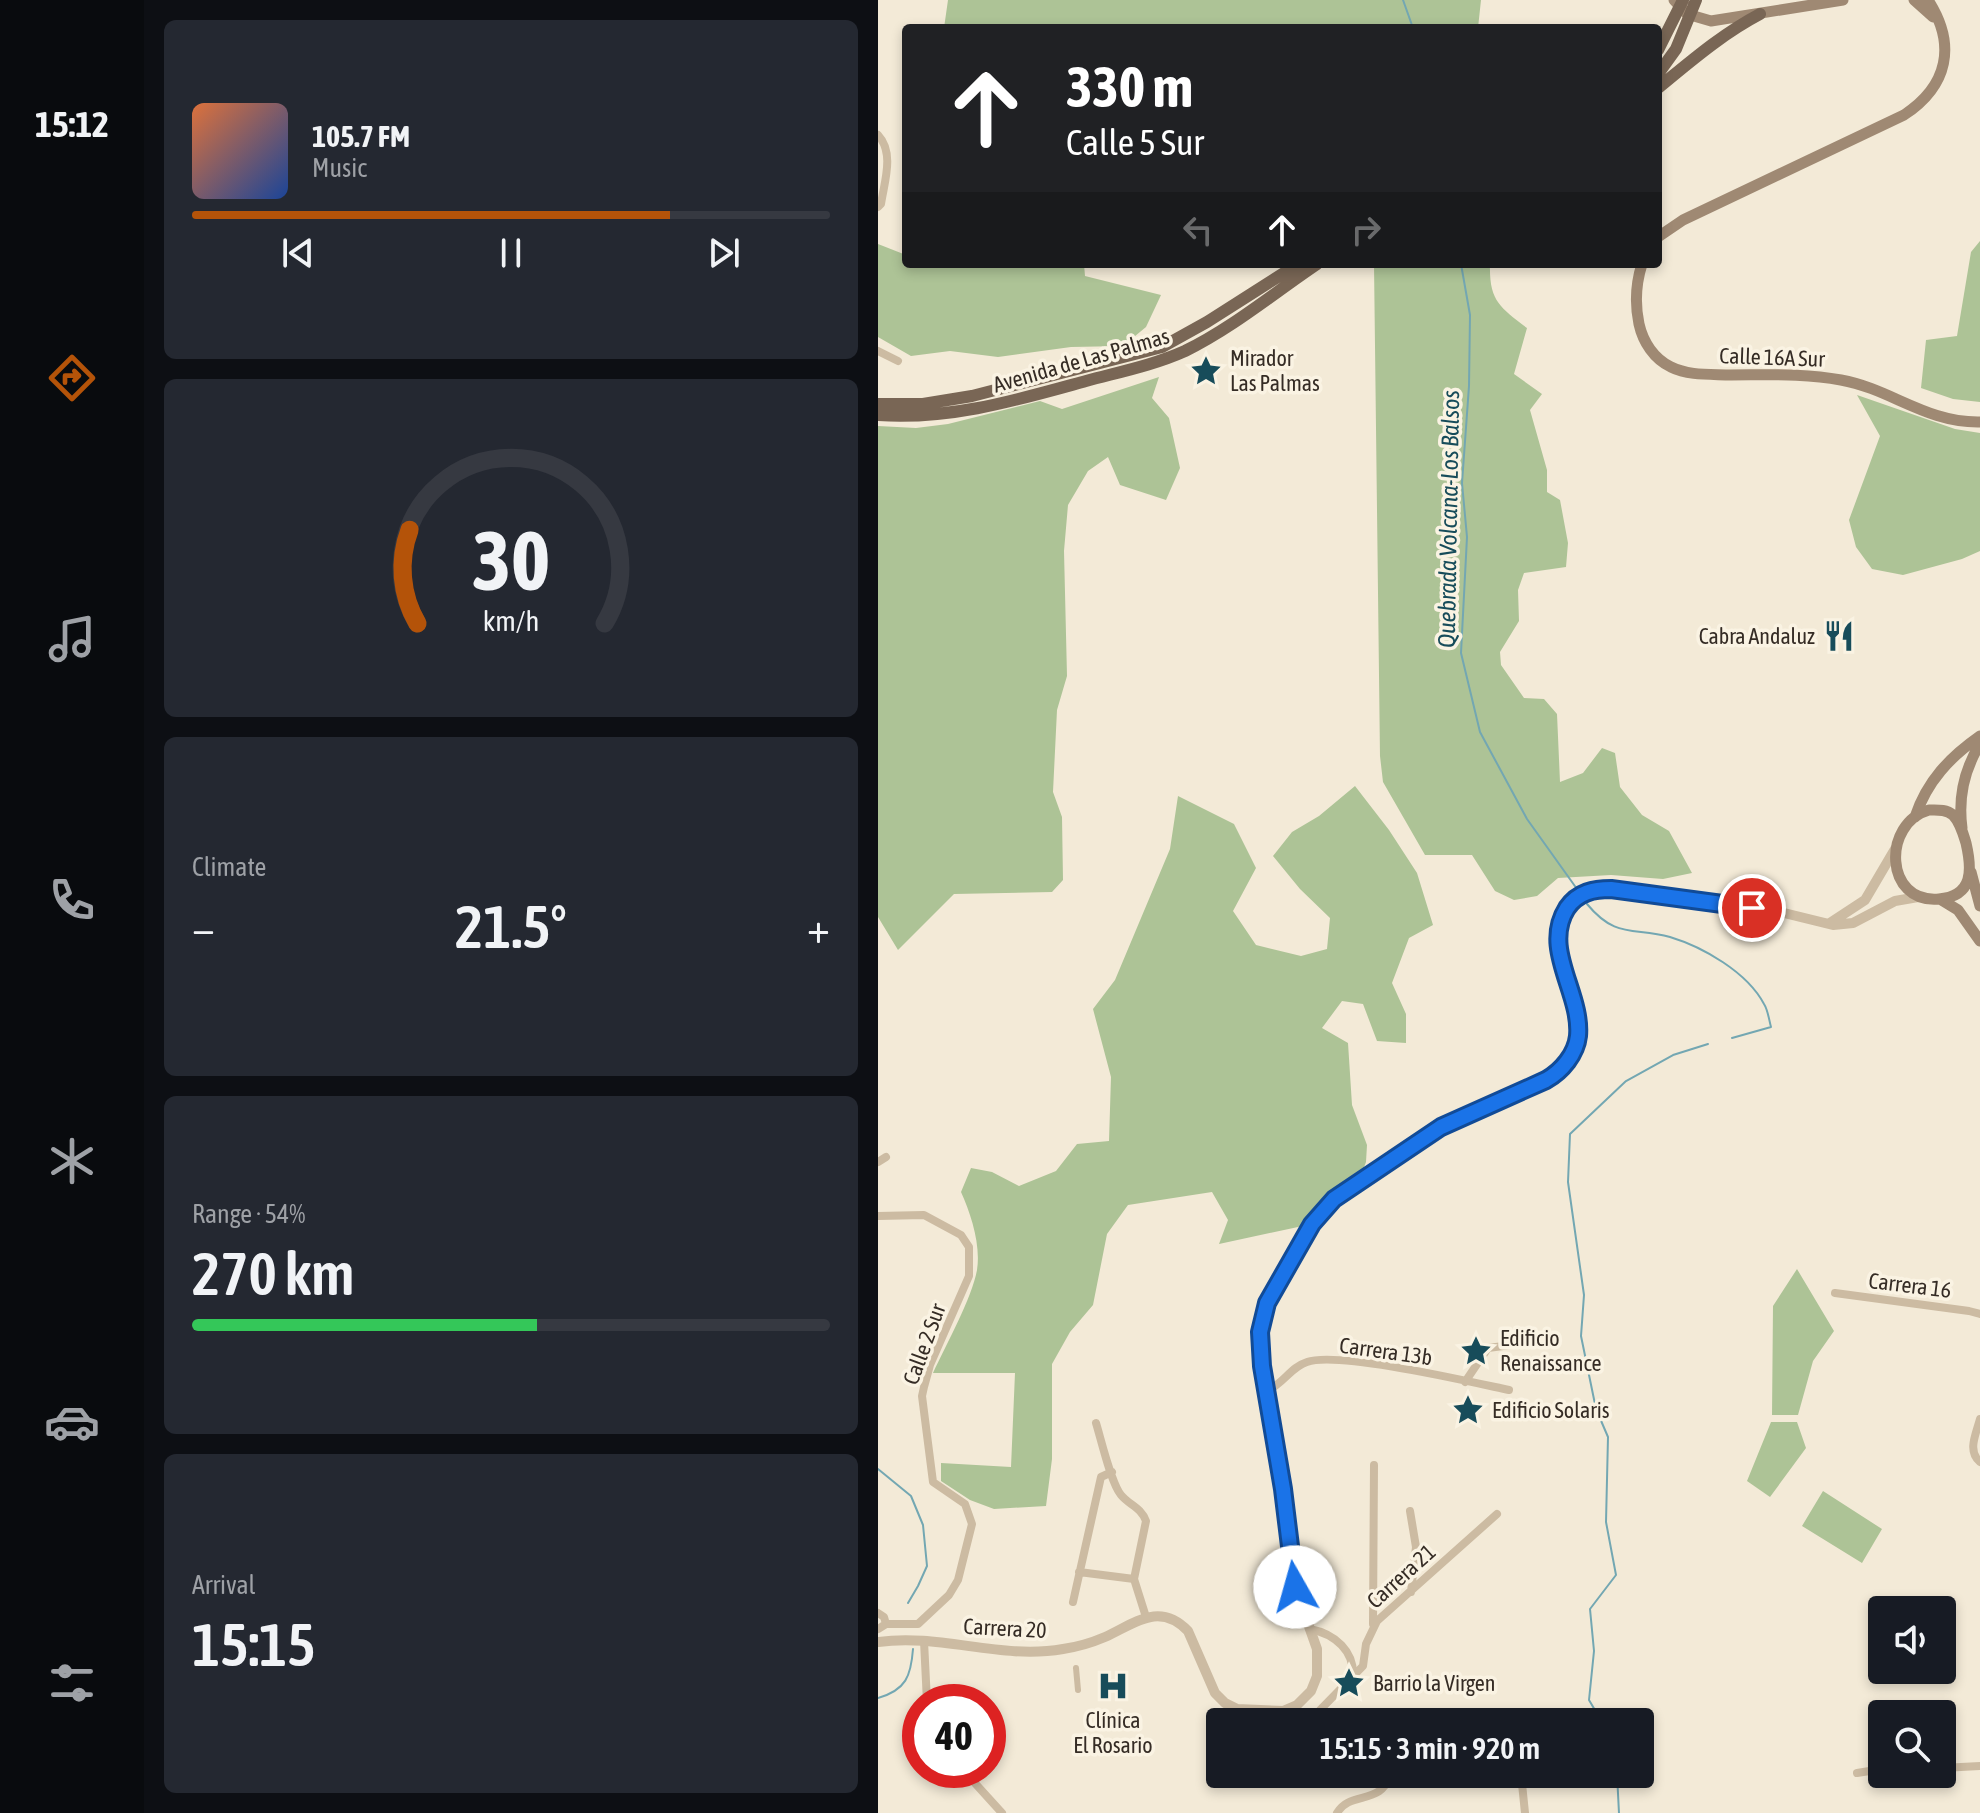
<!DOCTYPE html>
<html lang="en">
<head>
<meta charset="utf-8">
<style>
	:root { --surface:#171b24; --page:#242831; --text:#f1f3f6; --muted:#9ea1a6; --line:#363941; --accent:#b45309 }
	body { margin:0; font-family:"Asap Condensed",sans-serif; background:var(--page); color:var(--text); height:100vh; display:flex; flex-direction:column; font-size:30px; white-space:nowrap }
	* { box-sizing:border-box; margin:0 }
	p { font-size:26px; color:var(--muted) }
	.icon { flex:none; width:44px; height:44px; fill:none; stroke:currentColor; stroke-width:2; stroke-linecap:round; stroke-linejoin:round }
	.map { position:relative; flex:1; overflow:hidden }
	.drawer { display:flex; flex-direction:column; gap:20px; padding:20px; background:#0d0f14; width:734px }
	.drawer>* { flex:none }
	.top-card { position:absolute; left:24px; top:24px; width:760px; height:244px; border-radius:8px; box-shadow:0 4px 12px #0003; background:#202124; color:#fff; overflow:hidden }
	.fabs { position:absolute; left:990px; top:1596px; display:grid; gap:16px }
	.fabs a { display:grid; place-items:center; width:88px; height:88px; border-radius:8px; background:var(--surface); box-shadow:0 4px 12px #0003; font-size:40px }
	.speed { position:absolute; left:24px; top:1684px; display:flex; gap:16px; font-size:40px; font-weight:700; text-align:center }
	.speed>* { display:grid; place-content:center; width:104px; height:104px; border-radius:50%; background:var(--surface); box-shadow:0 4px 12px #0003; line-height:1 }
	.speed .limit { border:12px solid #d22; background:#fff; color:#111 }
	.pin { position:absolute; display:grid; place-items:center; width:68px; height:68px; color:#fff; margin:-34px; border:4px solid #fff; border-radius:50%; box-shadow:0 2px 8px #0007 }
	.me { position:absolute; width:88px; margin:-44px; rotate:353deg; stroke-linejoin:round; filter:drop-shadow(0 0 6px #0008) }
	.turn { display:flex; align-items:center; gap:28px; height:168px; padding:0 32px; font-size:36px }
	.turn .icon { width:104px; height:104px; stroke-width:2.5 }
	.turn b { display:block; font-size:56px; line-height:68px }
	.lanes { display:flex; align-items:center; height:76px; padding:0 32px; background:#0003; justify-content:center; gap:40px; direction:ltr }
	.lanes .off { opacity:.35 }
	.big { font-size:60px; font-weight:600; line-height:1.1 }
	.drawer .card { flex:1; display:flex; flex-direction:column; justify-content:center; gap:12px; min-width:0; padding:0 28px; border-radius:12px; background:var(--page) }
	.drawer .dial { align-items:center; gap:0 }
	.dial svg { height:208px; overflow:visible; fill:none; stroke:var(--line); stroke-width:7; stroke-linecap:round; text-anchor:middle }
	.dial text { fill:var(--text); stroke:none }
	.song { display:flex; align-items:center; gap:24px }
	.cover { width:96px; height:96px; border-radius:12px; background:linear-gradient(135deg,hsl(20 70% 55%),hsl(220 70% 35%)) }
	.played { height:8px; border-radius:4px; background:linear-gradient(90deg,var(--accent) 75%,var(--line) 75%) }
	.keys { display:flex; justify-content:space-around; direction:ltr }
	.heat { display:flex; justify-content:space-between; align-items:center; font-size:44px; direction:ltr }
	.charge { height:12px; border-radius:6px; background:linear-gradient(90deg,#34c759 54%,var(--line) 0) }
	.trip { position:absolute; left:328px; top:1708px; width:448px; height:80px; border-radius:8px; background:var(--surface); box-shadow:0 4px 12px #0003; font-weight:600; line-height:80px; text-align:center }
	main { display:flex; flex:1; min-height:0 }
	.tabs { display:flex; flex-direction:column; width:144px; justify-content:space-around; align-items:center; background:#090b0e; color:var(--muted) }
	.tabs .icon { width:56px; height:56px }
	.tabs .active { color:var(--accent) }
	.tabs b { font-size:36px; color:var(--text) }
	.map>svg:first-child { display:block }
	.green { fill:#adc396 }
	.lines { fill:none; stroke-linecap:round; stroke-linejoin:round }
	.stream { stroke:#73a7b2; stroke-width:2 }
	.pedestrian { stroke:#ccbba2; stroke-width:6 }
	.minor { stroke:#ccbba2; stroke-width:8 }
	.tertiary { stroke:#ccbba2; stroke-width:10 }
	.secondary { stroke:#9f8973; stroke-width:11 }
	.primary { stroke:#796655; stroke-width:12 }
	.route-casing { stroke:#114b97; stroke-width:20 }
	.route { stroke:#1a73e8; stroke-width:14 }
	.labels { text-anchor:middle; stroke-width:7; stroke-linejoin:round; paint-order:stroke }
	.street-label { font-size:22px; fill:#352c25; stroke:#faf3e3 }
	.poi-label { font-size:22px; fill:#352c25; stroke:#faf3e3; text-anchor:start }
	.water-label { font-size:24px; font-style:italic; fill:#174c5a; stroke:#faf3e3 }
</style>
</head>
<body>
<main>
<nav class="tabs">
<b>15:12</b>
<svg class="icon active" aria-label="directions" viewBox="0 0 24 24"><path d="M12 3l9 9-9 9-9-9zM9 14v-3h6M13 9l2 2-2 2"/></svg>
<svg class="icon" aria-label="music" viewBox="0 0 24 24"><path d="M9 18V5l10-2v13"/><circle cx="6" cy="18" r="3"/><circle cx="16" cy="16" r="3"/></svg>
<svg class="icon" aria-label="phone" viewBox="0 0 24 24"><path d="M5 4h4l2 5-3 2q2 4 5 5l2-3 5 2v4C11 20 4 13 5 4z"/></svg>
<svg class="icon" aria-label="climate" viewBox="0 0 24 24"><path d="M12 3v18M4 7l16 10M4 17L20 7"/></svg>
<svg class="icon" aria-label="car" viewBox="0 0 24 24"><path d="M5 17H2v-5l4-1 3-4h7l3 4 3 1v5h-3M9 17h6M6 11h13"/><circle cx="7" cy="17" r="2"/><circle cx="17" cy="17" r="2"/></svg>
<svg class="icon" aria-label="filters" viewBox="0 0 24 24"><path d="M4 7h16M4 17h16"/><circle cx="9" cy="7" r="2"/><circle cx="15" cy="17" r="2"/></svg>
</nav>
<section class="drawer">
<div class="card">
<div class="song"><i class="cover"></i><div><b>105.7 FM</b><p>Music</p></div></div>
<div class="played"></div>
<div class="keys"><svg class="icon" aria-label="previous" viewBox="0 0 24 24"><path d="M18 5L8 12l10 7zM5 5v14"/></svg><svg class="icon" aria-label="pause" viewBox="0 0 24 24"><path d="M8 5v14M16 5v14"/></svg><svg class="icon" aria-label="next" viewBox="0 0 24 24"><path d="M6 5l10 7-10 7zM19 5v14"/></svg></div>
</div>
<div class="card dial"><svg viewBox="0 0 100 80">
<path d="M14 69A42 42 0 1 1 86 69"/>
<path d="M14 69A42 42 0 0 1 11 33" stroke="#b45309"/>
<text x="50" y="56" font-size="32" font-weight="700">30</text>
<text x="50" y="72" font-size="11">km/h</text>
</svg></div>
<div class="card"><p>Climate</p>
<div class="heat"><a>−</a><b class="big">21.5°</b><a>+</a></div>
</div>
<div class="card"><p>Range · 54%</p><b class="big">270 km</b><div class="charge"></div></div>
<div class="card"><p>Arrival</p><b class="big">15:15</b></div>
</section>
<div class="map">
<svg width="1102" height="1813" viewBox="0 0 1102 1813">
	<rect width="100%" height="100%" fill="#f3ead7"/>
	<path class="green" d="M70,0H603L600,28H66Z
		M1102,241V402L1075,399L1043,388L1048,340L1079,336L1093,252Z
		M0,244L28,255V264H206L207,276L283,295L268,327L245,346L193,347L120,357L72,351L33,356L0,337Z
		M496,264H612C611,301 622,307 649,328L636,374L664,394L652,410L669,470V492L682,500L690,543L688,567L646,573L640,590L641,621L622,652L623,665L646,698L666,699L679,714L682,782L705,773L724,748L737,753L742,787L764,815L791,831L814,873L785,879L733,875L680,878L659,896L636,900L617,891L594,855H547L505,782L502,756Z
		M281,377L274,398L291,418L302,468L288,500L242,485L230,457L210,471L190,505L186,551L189,676L179,710L175,792L184,817L185,880L174,892L76,894L20,950L0,917V426L38,428L70,424L162,401L184,409Z
		M979,395L1077,429L1102,433V551L1084,559L1025,575L994,569L978,547L971,520L1002,436Z
		M477,786L511,830L539,873L555,925L531,938L514,983L528,1014V1043L499,1041L485,1004L464,1001L444,1028L470,1043L474,1105L489,1145L488,1162L475,1196L434,1224L341,1244L350,1220L334,1192L250,1205L229,1234L215,1305L192,1332L174,1364V1459L168,1506L116,1509L92,1500L63,1481V1463L133,1467L137,1373H55C68,1345 94,1298 99,1270C103,1245 93,1214 83,1192L93,1168L114,1172L141,1186L178,1171L199,1144L231,1141L233,1077L215,1009L237,980L292,849L300,796L356,824L378,868L355,911L378,945L423,956L449,949L452,918L422,889L395,856L414,832L441,816Z
		M919,1269L956,1331L935,1361L920,1415H894L895,1306Z
		M893,1422H919L928,1448L892,1497L869,1481Z
		M945,1491L1004,1529L984,1563L924,1526Z"/>
	<g class="lines">
		<path class="stream" d="M525,0L535,28
			M583,264L592,315L591,386L584,483L589,537L583,653L602,732L649,819L699,889
			M709,904C738,939 755,927 792,937C825,947 869,972 886,1004C890,1010 891,1020 893,1027L854,1038
			M0,1469L33,1496L45,1525L49,1566L40,1586L30,1603
			M0,1698C28,1690 33,1676 35,1649
			M724,1722L711,1700L716,1651L712,1609L738,1575L728,1522L730,1437L718,1409L703,1336L706,1295L690,1182L692,1134L748,1081L795,1055L830,1044
			M739,1774L741,1813"/>
		<path class="pedestrian" d="M198,1668L200,1690"/>
		<path class="minor" d="M0,135C17,153 6,183 3,204L0,207
			M0,351L20,361
			M0,1162L8,1157
			M0,1216L46,1215L83,1235L91,1247V1276L52,1365L46,1387L44,1396L55,1482L87,1504L94,1524L80,1580L71,1595L40,1624H8L0,1629
			M957,1293L1091,1311L1102,1314
			M587,1382L610,1348L648,1343
			M389,1391C405,1384 413,1367 429,1362C460,1351 593,1382 631,1390
			M1102,1419C1098,1434 1089,1451 1102,1462
			M218,1423C223,1439 233,1483 243,1495C251,1505 263,1507 268,1521L256,1579L268,1617
			M532,1511L538,1547L533,1592
			M201,1572L256,1579
			M195,1602L223,1477L234,1472
			M0,1613L6,1617L8,1624
			M495,1624L496,1465
			M432,1629C457,1634 477,1651 475,1678
			M46,1641L49,1702
			M438,1722L442,1710L485,1666L488,1644L499,1621L619,1514
			M1064,1768L1102,1766
			M85,1770L124,1813
			M979,1773L1004,1769
			M643,1774L647,1813
			M459,1813C472,1790 504,1806 512,1774"/>
		<path class="tertiary" d="M952,923L987,900L1017,849
			M0,1642C62,1633 122,1660 185,1649C199,1647 213,1643 227,1637C256,1624 281,1601 310,1631L337,1693L347,1703L359,1709L405,1711L419,1705L433,1691L439,1676V1649L417,1587L405,1489L384,1366L382,1332L385,1312L430,1229L439,1215L456,1199L544,1137L668,1080L679,1073L689,1061L700,1036L698,1012L682,952L680,931L690,906L705,894L733,889L902,912L955,925L975,923L1017,901L1040,897"/>
		<path class="secondary" d="M796,0L809,14L833,21L965,0
			M1036,0L1055,17
			M780,237L805,220L1026,115C1070,86 1079,45 1050,0
			M764,264C758,283 757,305 761,324C765,342 776,359 793,367C811,376 833,374 853,375C889,375 927,373 963,380C1013,389 1048,423 1102,422
			M1051,810C1059,810 1068,809 1075,815C1082,822 1085,833 1088,843C1094,869 1096,896 1061,899C1006,904 1004,823 1051,810Z
			M1037,817C1049,781 1072,757 1102,736
			M1084,828C1080,798 1086,770 1102,744
			M1093,872L1102,906
			M1062,899L1080,910L1102,941"/>
		<path class="primary" d="M780,50L805,0
			M780,74L798,49L818,0
			M780,88C813,61 844,34 882,14
			M0,404H45L94,396L284,347L329,322L420,264
			M0,415C73,420 139,400 208,381C241,372 276,365 307,351C354,328 396,293 439,264"/>
	</g>
	<g class="lines">
		<defs>
			<path id="route" d="M417,1587L405,1489L384,1366L382,1332L389,1303L434,1224L456,1199L563,1127L668,1080C684,1071 698,1054 700,1036C704,993 663,949 689,908C700,892 716,889 733,889L874,908"/>
		</defs>
		<use href="#route" class="route-casing"/>
		<use href="#route" class="route"/>
	</g>
	<defs>
		<symbol id="sight-bare" viewBox="-9 -9 18 18"><path d="M0-6L1.8-2.2L6-1.7L2.9 1.2L3.7 5.4L0 3.3L-3.7 5.4L-2.9 1.2L-6-1.7L-1.8-2.2Z" fill="#174c5a" stroke="#faf3e3" stroke-width="2.5" paint-order="stroke"/></symbol>
		<symbol id="restaurant-bare" viewBox="-9 -9 18 18"><path d="M-5-6h1v4h1v-4h1v4h1v-4h1v5L-1.5 .5V6h-2V.5L-5-1ZM5-6V6H3V1.5H1.5Q1.5-4 5-6Z" fill="#174c5a" stroke="#faf3e3" stroke-width="2.5" paint-order="stroke"/></symbol>
		<symbol id="hospital-bare" viewBox="-9 -9 18 18"><path d="M-5-5h3v3.5h4V-5h3V5h-3V1.5h-4V5h-3Z" fill="#174c5a" stroke="#faf3e3" stroke-width="2.5" paint-order="stroke"/></symbol>
	</defs>
	<g fill-rule="evenodd">
		<use href="#sight-bare" x="306" y="349" width="44" height="44"/>
		<use href="#restaurant-bare" x="939" y="614" width="44" height="44"/>
		<use href="#sight-bare" x="576" y="1329" width="44" height="44"/>
		<use href="#sight-bare" x="568" y="1388" width="44" height="44"/>
		<use href="#sight-bare" x="449" y="1661" width="44" height="44"/>
		<use href="#hospital-bare" x="213" y="1664" width="44" height="44"/>
	</g>
	<g class="labels">
		<g class="street-label">
			<text transform="translate(894 357) rotate(2)" y="8">Calle 16A Sur</text>
			<text transform="translate(203 360) rotate(-16)" y="8">Avenida de Las Palmas</text>
			<text transform="translate(1032 1285) rotate(7)" y="8">Carrera 16</text>
			<text transform="translate(46 1344) rotate(-70)" y="8">Calle 2 Sur</text>
			<text transform="translate(508 1351) rotate(8)" y="8">Carrera 13b</text>
			<text transform="translate(523 1576) rotate(-42)" y="8">Carrera 21</text>
			<text transform="translate(127 1628) rotate(3)" y="8">Carrera 20</text>
		</g>
		<g class="poi-label">
			<text x="352" y="366">Mirador<tspan x="352" dy="25">Las Palmas</tspan></text>
			<text x="937" y="644" text-anchor="end">Cabra Andaluz</text>
			<text x="622" y="1346">Edificio<tspan x="622" dy="25">Renaissance</tspan></text>
			<text x="614" y="1418">Edificio Solaris</text>
			<text x="495" y="1691">Barrio la Virgen</text>
			<text x="235" y="1728" text-anchor="middle">Clínica<tspan x="235" dy="25">El Rosario</tspan></text>
		</g>
		<g class="water-label">
			<text transform="translate(571 519) rotate(-89)" y="8">Quebrada Volcana-Los Balsos</text>
		</g>
	</g>
</svg>
<div class="fabs">
<a><svg class="icon" aria-label="sound" viewBox="0 0 24 24"><path d="M4 9h4l5-4v14l-5-4H4zM17 9q2 3 0 6"/></svg></a>
<a><svg class="icon" aria-label="search" viewBox="0 0 24 24"><circle cx="10" cy="10" r="6"/><path d="M15 15l6 6"/></svg></a>
</div>
<div class="speed"><div class="limit">40</div></div>
<div class="pin" style="left:874px;top:908px;background:#d93025"><svg class="icon" aria-label="arrive" viewBox="0 0 24 24"><path d="M6 21V4h12l-3 4 3 4H6"/></svg></div>
<svg class="me" style="left:417px;top:1587px" viewBox="-20 -20 40 40"><circle r="19" fill="#fff"/><path d="M0-13L10 11 0 6-10 11z" fill="#1a73e8"/></svg>
<div class="trip">15:15 · 3 min · 920 m</div>
<div class="top-card">
<div class="turn"><svg class="icon" aria-label="ahead" viewBox="0 0 24 24"><path d="M12 20V5M6 11l6-6 6 6"/></svg><div><b>330 m</b>Calle 5 Sur</div></div>
<div class="lanes"><svg class="icon off" aria-label="left" viewBox="0 0 24 24"><path d="M17 20v-9H6M10 6l-5 5 5 5"/></svg><svg class="icon" aria-label="ahead" viewBox="0 0 24 24"><path d="M12 20V5M6 11l6-6 6 6"/></svg><svg class="icon off" aria-label="right" viewBox="0 0 24 24"><path d="M7 20v-9h11M14 6l5 5-5 5"/></svg></div>
</div>
</div>
</main>
</body>
</html>
